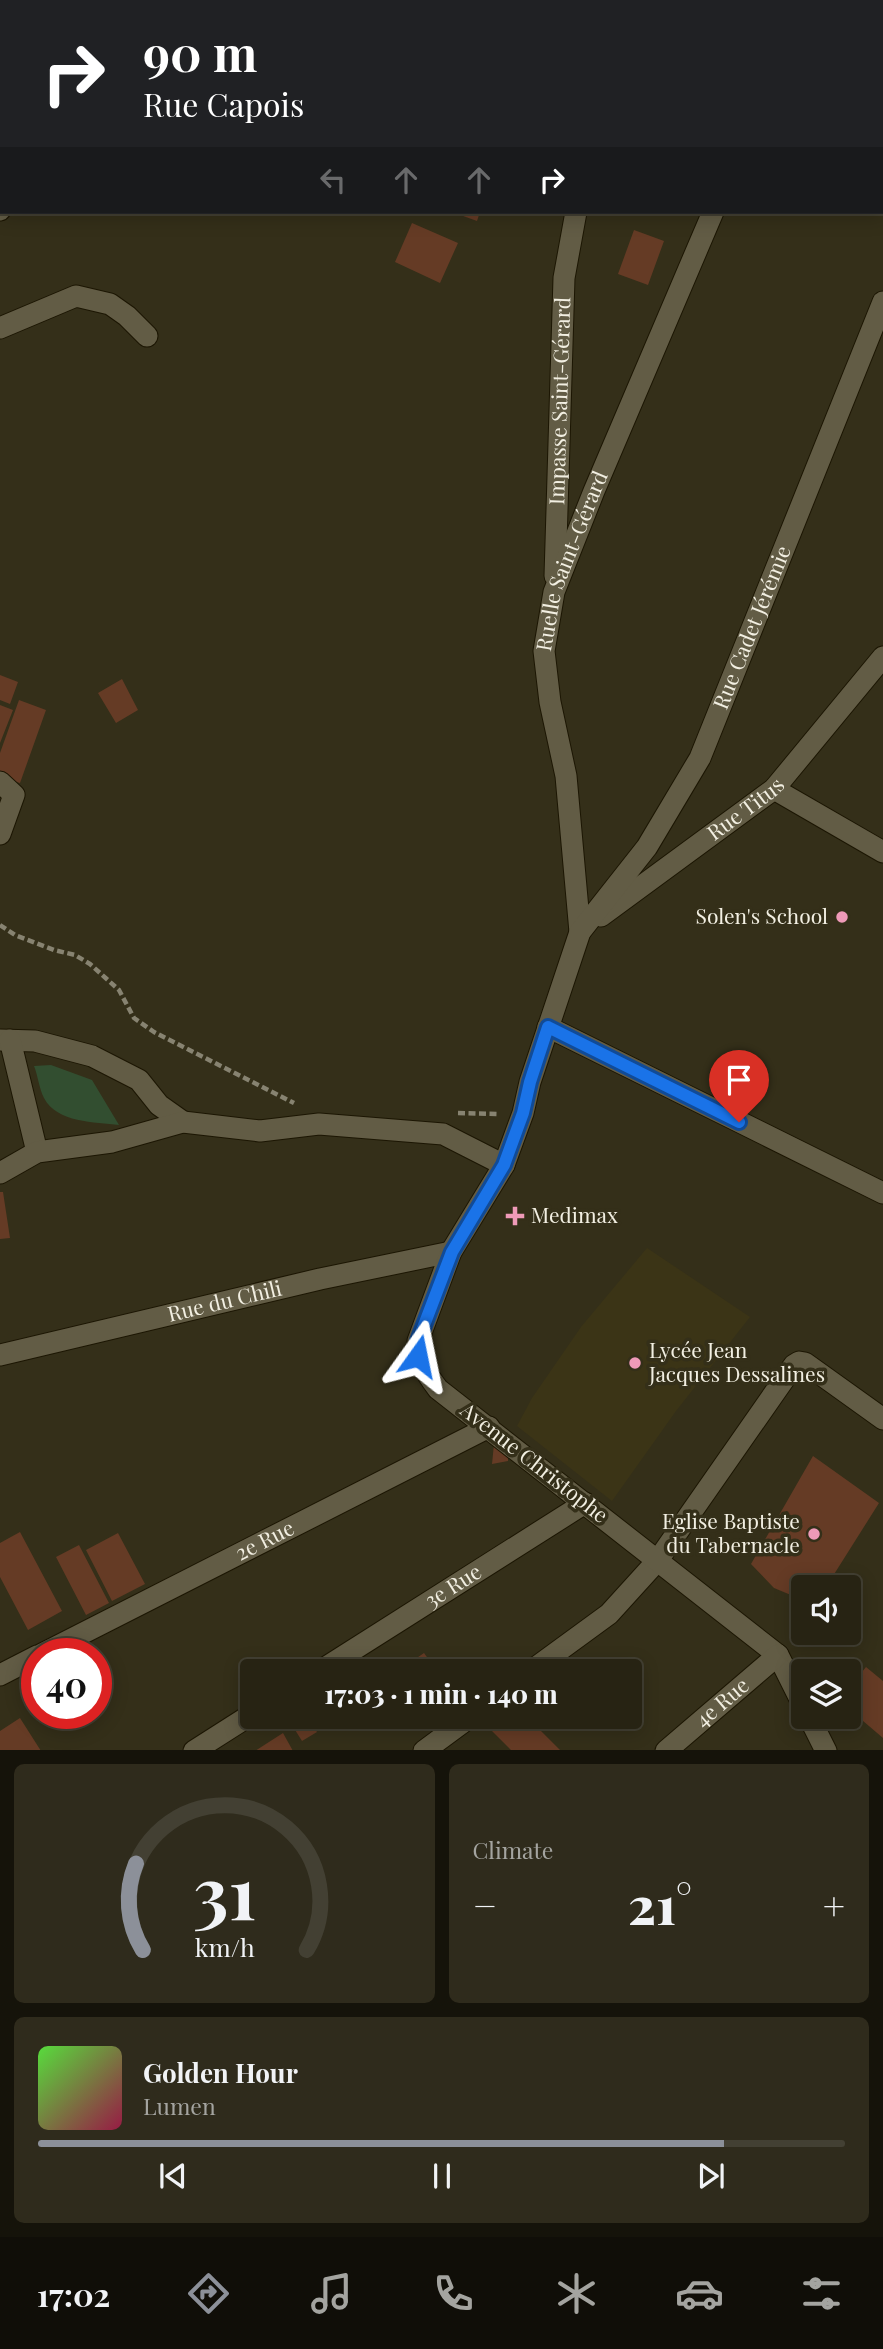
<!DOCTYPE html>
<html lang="en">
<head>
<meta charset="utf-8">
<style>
	:root { --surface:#272313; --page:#2f2b1c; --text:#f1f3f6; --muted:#a4a4a0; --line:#434033; --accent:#8c9099 }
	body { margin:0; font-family:"Playfair Display",serif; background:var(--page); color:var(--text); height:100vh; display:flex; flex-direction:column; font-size:26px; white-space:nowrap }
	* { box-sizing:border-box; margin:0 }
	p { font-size:23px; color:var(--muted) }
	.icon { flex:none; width:38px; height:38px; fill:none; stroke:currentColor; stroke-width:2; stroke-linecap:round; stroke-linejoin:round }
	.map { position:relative; height:1750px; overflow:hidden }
	.sheet { display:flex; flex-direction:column; gap:14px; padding:14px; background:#15130a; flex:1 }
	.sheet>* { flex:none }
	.banner { position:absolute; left:0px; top:0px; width:884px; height:214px; box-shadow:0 4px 18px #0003,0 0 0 2px var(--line); background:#202124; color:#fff; overflow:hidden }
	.tools { position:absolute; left:791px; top:1575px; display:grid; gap:14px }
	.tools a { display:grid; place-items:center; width:70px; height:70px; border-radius:7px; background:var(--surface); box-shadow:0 4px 18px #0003,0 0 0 2px var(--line); font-size:35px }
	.speed { position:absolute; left:21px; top:1638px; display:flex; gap:14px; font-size:35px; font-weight:700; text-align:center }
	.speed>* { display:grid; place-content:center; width:91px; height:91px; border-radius:50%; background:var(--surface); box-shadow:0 4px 18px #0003,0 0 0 2px var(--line); line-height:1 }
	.speed .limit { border:10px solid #d22; background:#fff; color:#111 }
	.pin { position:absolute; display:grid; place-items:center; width:60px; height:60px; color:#fff; margin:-72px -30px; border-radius:50% 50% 50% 0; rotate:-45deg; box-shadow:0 0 7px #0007 }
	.pin .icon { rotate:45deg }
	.me { position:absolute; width:77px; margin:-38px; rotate:12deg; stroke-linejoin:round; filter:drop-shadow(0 0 5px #0008) }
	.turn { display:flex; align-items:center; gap:24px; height:147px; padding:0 28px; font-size:32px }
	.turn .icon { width:91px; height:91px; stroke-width:2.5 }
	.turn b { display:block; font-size:49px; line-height:60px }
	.lanes { display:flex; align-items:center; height:66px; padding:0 28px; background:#0003; justify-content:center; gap:35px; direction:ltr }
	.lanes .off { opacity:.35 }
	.big { font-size:52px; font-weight:800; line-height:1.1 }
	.sheet .tile { flex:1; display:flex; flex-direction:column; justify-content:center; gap:10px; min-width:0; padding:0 24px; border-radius:10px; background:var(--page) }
	.sheet .dial { align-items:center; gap:0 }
	.dial svg { height:182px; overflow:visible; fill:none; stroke:var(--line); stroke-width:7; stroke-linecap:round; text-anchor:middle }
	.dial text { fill:var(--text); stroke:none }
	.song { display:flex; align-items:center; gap:21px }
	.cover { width:84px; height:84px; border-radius:10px; background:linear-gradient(135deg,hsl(110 70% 55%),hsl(340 70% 35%)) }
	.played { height:7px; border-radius:4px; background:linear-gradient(90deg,var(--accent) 85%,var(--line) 85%) }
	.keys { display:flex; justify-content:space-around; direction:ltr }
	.heat { display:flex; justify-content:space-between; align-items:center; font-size:38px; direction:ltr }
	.sheet .tiles { flex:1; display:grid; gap:14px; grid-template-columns:1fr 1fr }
	.tile:last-child { grid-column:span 2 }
	.trip { position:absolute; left:240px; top:1659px; width:402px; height:70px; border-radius:7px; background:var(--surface); box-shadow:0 4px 18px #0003,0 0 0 2px var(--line); font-weight:800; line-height:70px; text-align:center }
	.menu { display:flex; height:112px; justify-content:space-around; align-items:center; background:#100e08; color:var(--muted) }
	.menu .icon { width:49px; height:49px }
	.menu .active { color:var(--accent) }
	.menu b { font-size:32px; color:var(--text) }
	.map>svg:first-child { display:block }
	.built { fill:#3b3416 }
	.green { fill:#324e30 }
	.building { fill:#653b25 }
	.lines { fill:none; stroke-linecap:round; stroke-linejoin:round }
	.minor-casing { stroke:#1c1603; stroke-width:23 }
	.path { stroke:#878371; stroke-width:4.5; stroke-dasharray:7 3.5; stroke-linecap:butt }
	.minor { stroke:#625c45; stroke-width:21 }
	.route-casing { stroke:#114b97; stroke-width:18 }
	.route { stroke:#1a73e8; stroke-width:12 }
	.poi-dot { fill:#ef9ab8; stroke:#342f19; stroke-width:2.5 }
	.labels { text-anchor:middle; stroke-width:7; stroke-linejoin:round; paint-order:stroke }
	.street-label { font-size:21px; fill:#f2efe2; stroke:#342f19 }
	.poi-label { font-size:21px; fill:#f2efe2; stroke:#342f19; text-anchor:end }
</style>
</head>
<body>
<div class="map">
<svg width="883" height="1751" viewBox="0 0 883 1751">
	<rect width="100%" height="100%" fill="#342f19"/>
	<path class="built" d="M647,1248L750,1317L676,1411L612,1501L517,1426L532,1398L581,1327Z"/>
	<path class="green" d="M51,1065L92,1080L119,1125C95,1122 57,1123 44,1098C39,1088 38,1076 34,1066Z"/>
	<path class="building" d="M452,212H480L477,221Z
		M412,223L458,243L440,283L395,262Z
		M634,230L664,241L648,285L618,274Z
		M0,675L18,682L10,704L0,700Z
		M122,679L138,710L116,723L98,693Z
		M19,700L46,710L20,783L0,777V753Z
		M0,705L13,710L0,743Z
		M0,1192H3L10,1238L0,1239Z
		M494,1444L508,1447V1461L492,1464Z
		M813,1456L879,1503L826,1587H803V1600L774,1588L751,1564Z
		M20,1532L62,1611L28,1630L0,1577V1543Z
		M118,1533L145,1584L112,1601L86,1550Z
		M79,1545L109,1603L86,1615L56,1557Z
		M424,1653L437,1671H377L395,1659L402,1668Z
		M866,1667L883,1681V1738L849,1709V1688Z
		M287,1717H307L317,1732L302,1741Z
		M493,1717H527L561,1751H512L485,1724Z
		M20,1718L41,1751H0V1731Z
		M283,1733L293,1751H255Z"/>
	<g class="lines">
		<defs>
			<g id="minor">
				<path d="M150,2L151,0"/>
				<path d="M618,2L619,0"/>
				<path d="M801,2L802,0"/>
				<path d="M0,210L2,207"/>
				<path d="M0,328L76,296L110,304L127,316L147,336"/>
				<path id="s1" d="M555,576L564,278L576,212"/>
				<path d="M0,782L14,795L0,834"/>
				<path d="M774,789L883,852"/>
				<path id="s2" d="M601,916L774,789L883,657"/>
				<path id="s3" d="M580,932L566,776L550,702L544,651L554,592L594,491L713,212"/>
				<path d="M548,1027L883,1193"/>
				<path d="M0,1040L35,1041L92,1056L139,1080L159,1105L183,1122"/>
				<path d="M10,1040L37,1152"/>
				<path d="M0,1173L37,1152L112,1142L183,1122L260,1131L319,1124L443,1134L504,1165"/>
				<path id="s4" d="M0,1355L320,1279L451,1252"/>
				<path id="s5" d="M42,1654L489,1427"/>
				<path id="s6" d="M320,1671L585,1503"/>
				<path d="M531,1671L609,1614L658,1560L794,1365L799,1362L805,1363L883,1419"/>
				<path d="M0,1675L37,1656"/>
				<path id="s7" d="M803,1705L778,1655L438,1389C426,1373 418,1361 418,1341L451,1252L504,1165L523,1113L530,1082L580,932L647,847L700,758L883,302"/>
				<path d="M809,1717L826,1751"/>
				<path d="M194,1751L252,1714"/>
				<path d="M424,1751L470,1717"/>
				<path id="s8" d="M666,1751L778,1655"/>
			</g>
		</defs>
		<use href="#minor" class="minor-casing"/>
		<path class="path" d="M0,925L15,935L54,950L75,955L90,964L119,990L134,1018L154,1032L294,1103
			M458,1113L498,1114"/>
		<use href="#minor" class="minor"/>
	</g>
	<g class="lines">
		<defs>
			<path id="route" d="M418,1356V1341L452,1252L504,1165L523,1113L530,1082L548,1027L739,1122"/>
		</defs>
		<use href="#route" class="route-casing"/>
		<use href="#route" class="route"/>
	</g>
	<g class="poi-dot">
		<circle cx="842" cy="917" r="7"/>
		<path d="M511.5 1205.5h7v7h7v7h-7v7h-7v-7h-7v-7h7z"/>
		<circle cx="635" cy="1363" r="7"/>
		<circle cx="814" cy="1534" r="7"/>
	</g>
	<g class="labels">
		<g class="street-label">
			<text dy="7" stroke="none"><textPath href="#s1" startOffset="175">Impasse Saint-Gérard</textPath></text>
			<text dy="7" stroke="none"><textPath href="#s3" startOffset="378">Ruelle Saint-Gérard</textPath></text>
			<text dy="7" stroke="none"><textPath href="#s7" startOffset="1335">Rue Cadet Jérémie</textPath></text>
			<text dy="7" stroke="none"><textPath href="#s2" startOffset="180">Rue Titus</textPath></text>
			<text dy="7" stroke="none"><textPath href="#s4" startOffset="231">Rue du Chili</textPath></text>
			<text transform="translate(534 1463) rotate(38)" y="7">Avenue Christophe</text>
			<text dy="7" stroke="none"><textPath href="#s5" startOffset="250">2e Rue</textPath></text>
			<text dy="7" stroke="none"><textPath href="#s6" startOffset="158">3e Rue</textPath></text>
			<text dy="7" stroke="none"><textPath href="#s8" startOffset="74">4e Rue</textPath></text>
		</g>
		<g class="poi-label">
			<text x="828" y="924">Solen's School</text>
			<text x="531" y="1223" text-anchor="start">Medimax</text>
			<text x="649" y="1358" text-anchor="start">Lycée Jean<tspan x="649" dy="24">Jacques Dessalines</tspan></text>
			<text x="800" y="1529">Eglise Baptiste<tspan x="800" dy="24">du Tabernacle</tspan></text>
		</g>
	</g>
</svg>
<div class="tools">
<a><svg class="icon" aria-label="sound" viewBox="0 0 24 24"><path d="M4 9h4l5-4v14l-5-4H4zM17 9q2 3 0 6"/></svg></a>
<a><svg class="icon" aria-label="layers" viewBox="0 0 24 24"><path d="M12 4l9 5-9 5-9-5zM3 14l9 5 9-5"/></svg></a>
</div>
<div class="speed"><div class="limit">40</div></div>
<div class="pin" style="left:739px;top:1122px;background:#d93025"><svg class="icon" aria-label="arrive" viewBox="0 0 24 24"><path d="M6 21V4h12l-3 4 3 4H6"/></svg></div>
<svg class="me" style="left:418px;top:1356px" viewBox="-20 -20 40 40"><path d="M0-17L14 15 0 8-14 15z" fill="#1a73e8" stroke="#fff" stroke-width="4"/></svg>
<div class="trip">17:03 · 1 min · 140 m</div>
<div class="banner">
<div class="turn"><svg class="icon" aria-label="right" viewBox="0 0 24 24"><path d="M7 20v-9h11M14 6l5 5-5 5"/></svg><div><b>90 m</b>Rue Capois</div></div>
<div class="lanes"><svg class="icon off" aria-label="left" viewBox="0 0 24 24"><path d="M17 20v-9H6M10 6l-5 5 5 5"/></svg><svg class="icon off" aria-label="ahead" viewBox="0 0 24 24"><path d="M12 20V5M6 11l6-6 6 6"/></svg><svg class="icon off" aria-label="ahead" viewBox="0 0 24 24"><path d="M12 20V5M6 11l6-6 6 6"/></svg><svg class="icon" aria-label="right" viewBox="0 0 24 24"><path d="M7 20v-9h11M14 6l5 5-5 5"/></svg></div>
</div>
</div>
<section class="sheet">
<div class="tiles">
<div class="tile dial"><svg viewBox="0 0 100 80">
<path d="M14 69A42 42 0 1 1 86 69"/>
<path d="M14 69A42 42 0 0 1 11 31" stroke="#8c9099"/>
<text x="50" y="56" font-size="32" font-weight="700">31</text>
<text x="50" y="72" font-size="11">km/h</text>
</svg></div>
<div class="tile"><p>Climate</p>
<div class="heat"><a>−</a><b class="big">21°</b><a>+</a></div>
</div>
<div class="tile">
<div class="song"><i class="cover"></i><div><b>Golden Hour</b><p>Lumen</p></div></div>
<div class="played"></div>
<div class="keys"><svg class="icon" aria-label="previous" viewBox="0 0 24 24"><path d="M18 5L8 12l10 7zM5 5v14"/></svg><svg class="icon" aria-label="pause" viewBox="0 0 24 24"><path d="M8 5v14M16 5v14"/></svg><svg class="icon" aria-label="next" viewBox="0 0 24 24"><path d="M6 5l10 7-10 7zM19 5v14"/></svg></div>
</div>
</div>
</section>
<nav class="menu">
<b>17:02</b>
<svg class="icon active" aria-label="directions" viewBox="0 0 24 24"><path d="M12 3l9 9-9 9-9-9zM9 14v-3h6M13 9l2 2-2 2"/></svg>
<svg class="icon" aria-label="music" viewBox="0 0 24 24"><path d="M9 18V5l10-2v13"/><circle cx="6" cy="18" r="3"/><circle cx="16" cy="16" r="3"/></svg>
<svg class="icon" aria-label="phone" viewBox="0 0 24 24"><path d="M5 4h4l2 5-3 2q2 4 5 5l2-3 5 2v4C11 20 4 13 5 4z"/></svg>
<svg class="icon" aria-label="climate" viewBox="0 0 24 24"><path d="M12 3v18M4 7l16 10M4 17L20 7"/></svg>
<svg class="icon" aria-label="car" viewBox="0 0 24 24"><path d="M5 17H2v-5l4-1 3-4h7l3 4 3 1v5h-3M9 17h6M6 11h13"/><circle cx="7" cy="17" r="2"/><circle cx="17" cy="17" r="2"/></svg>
<svg class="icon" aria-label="filters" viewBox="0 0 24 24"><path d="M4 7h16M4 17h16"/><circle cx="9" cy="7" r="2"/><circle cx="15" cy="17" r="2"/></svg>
</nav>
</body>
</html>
